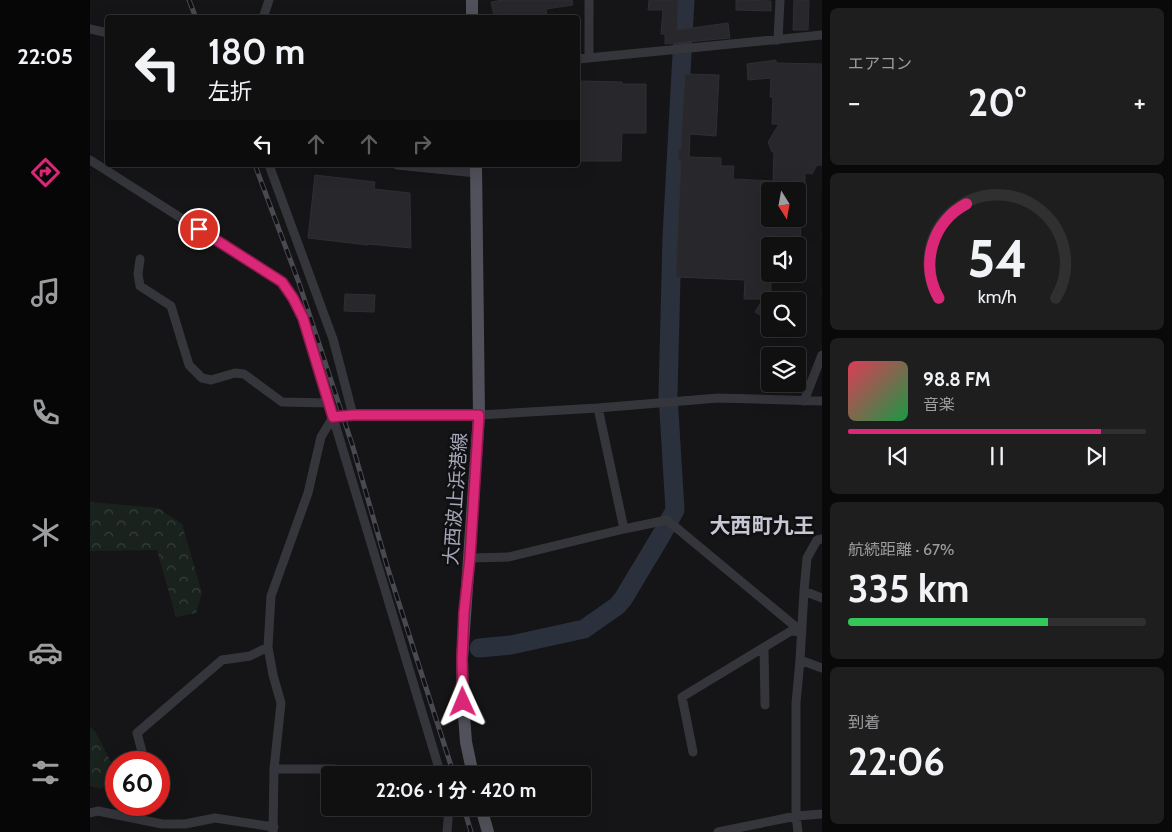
<!DOCTYPE html>
<html lang="ja">
<head>
<meta charset="utf-8">
<style>
	:root { --surface:#101011; --page:#1e1e1f; --text:#f1f3f6; --muted:#9c9d9f; --line:#303031; --accent:#db2777 }
	body { margin:0; font-family:Cabin,"Noto Sans JP",sans-serif; background:var(--page); color:var(--text); height:100vh; display:flex; flex-direction:column; font-size:19px; white-space:nowrap }
	* { box-sizing:border-box; margin:0 }
	p { font-size:16px; color:var(--muted) }
	.icon { flex:none; width:28px; height:28px; fill:none; stroke:currentColor; stroke-width:2; stroke-linecap:round; stroke-linejoin:round }
	.map { position:relative; flex:1; overflow:hidden }
	.panel { display:flex; flex-direction:column; gap:8px; padding:8px; background:#090909; width:350px }
	.panel>* { flex:none }
	.hud { position:absolute; left:15px; top:15px; width:475px; height:152px; border-radius:5px; box-shadow:0 5px 20px #0002,0 0 0 1px var(--line); background:#101011; color:var(--text); overflow:hidden }
	.needle { width:32px; rotate:169deg }
	.buttons { position:absolute; left:671px; top:182px; display:grid; gap:10px }
	.buttons a { display:grid; place-items:center; width:45px; height:45px; border-radius:5px; background:var(--surface); box-shadow:0 5px 20px #0002,0 0 0 1px var(--line); font-size:25px }
	.speed { position:absolute; left:15px; top:751px; display:flex; gap:10px; font-size:25px; font-weight:700; text-align:center }
	.speed>* { display:grid; place-content:center; width:65px; height:65px; border-radius:50%; background:var(--surface); box-shadow:0 5px 20px #0002,0 0 0 1px var(--line); line-height:1 }
	.speed .limit { border:8px solid #d22; background:#fff; color:#111 }
	.pin { position:absolute; display:grid; place-items:center; width:42px; height:42px; color:#fff; margin:-21px; border:2px solid #fff; border-radius:50%; box-shadow:0 1px 5px #0007 }
	.me { position:absolute; width:55px; margin:-28px; rotate:359deg; stroke-linejoin:round; filter:drop-shadow(0 0 4px #0008) }
	.turn { display:flex; align-items:center; gap:18px; height:105px; padding:0 20px; font-size:22px }
	.turn .icon { width:65px; height:65px; stroke-width:2.5 }
	.turn b { display:block; font-size:35px; line-height:42px }
	.lanes { display:flex; align-items:center; height:48px; padding:0 20px; background:#0003; justify-content:center; gap:25px; direction:ltr }
	.lanes .off { opacity:.35 }
	.big { font-size:38px; font-weight:700; line-height:1.1 }
	.panel .widget { flex:1; display:flex; flex-direction:column; justify-content:center; gap:8px; min-width:0; padding:0 18px; border-radius:8px; background:var(--page) }
	.panel .dial { align-items:center; gap:0 }
	.dial svg { height:130px; overflow:visible; fill:none; stroke:var(--line); stroke-width:7; stroke-linecap:round; text-anchor:middle }
	.dial text { fill:var(--text); stroke:none }
	.song { display:flex; align-items:center; gap:15px }
	.cover { width:60px; height:60px; border-radius:8px; background:linear-gradient(135deg,hsl(350 70% 55%),hsl(140 70% 35%)) }
	.played { height:5px; border-radius:2px; background:linear-gradient(90deg,var(--accent) 85%,var(--line) 85%) }
	.keys { display:flex; justify-content:space-around; direction:ltr }
	.heat { display:flex; justify-content:space-between; align-items:center; font-size:28px; direction:ltr }
	.charge { height:8px; border-radius:4px; background:linear-gradient(90deg,#34c759 67%,var(--line) 0) }
	.trip { position:absolute; left:231px; top:766px; width:270px; height:50px; border-radius:5px; background:var(--surface); box-shadow:0 5px 20px #0002,0 0 0 1px var(--line); font-weight:700; line-height:50px; text-align:center }
	main { display:flex; flex:1; min-height:0 }
	.menu { display:flex; flex-direction:column; width:90px; justify-content:space-around; align-items:center; background:#060607; color:var(--muted) }
	.menu .icon { width:35px; height:35px }
	.menu .active { color:var(--accent) }
	.menu b { font-size:22px; color:var(--text) }
	.map>svg:first-child { display:block }
	.forest { fill:url(#forest-crowns) }
	.lines { fill:none; stroke-linecap:round; stroke-linejoin:round }
	.river { stroke:#2a303c; stroke-width:19 }
	.building { fill:#28272b; stroke:#2f2e33 }
	.street { stroke:#35353c; stroke-width:9 }
	.primary { stroke:#51515b; stroke-width:12 }
	.rail-casing { stroke:#484951; stroke-width:5 }
	.rail { stroke:#101012; stroke-width:3; stroke-dasharray:9; stroke-linecap:butt }
	.route-casing { stroke:#8e194d; stroke-width:12 }
	.route { stroke:#db2777; stroke-width:9 }
	.labels { text-anchor:middle; stroke-width:5; stroke-linejoin:round; paint-order:stroke }
	.street-label { font-size:19px; fill:#a5a7b8; stroke:#101012 }
	.quarter-label { font-size:21px; font-weight:bold; fill:#c7c8d4; stroke:#101012 }
</style>
</head>
<body>
<main>
<nav class="menu">
<b>22:05</b>
<svg class="icon active" aria-label="directions" viewBox="0 0 24 24"><path d="M12 3l9 9-9 9-9-9zM9 14v-3h6M13 9l2 2-2 2"/></svg>
<svg class="icon" aria-label="music" viewBox="0 0 24 24"><path d="M9 18V5l10-2v13"/><circle cx="6" cy="18" r="3"/><circle cx="16" cy="16" r="3"/></svg>
<svg class="icon" aria-label="phone" viewBox="0 0 24 24"><path d="M5 4h4l2 5-3 2q2 4 5 5l2-3 5 2v4C11 20 4 13 5 4z"/></svg>
<svg class="icon" aria-label="climate" viewBox="0 0 24 24"><path d="M12 3v18M4 7l16 10M4 17L20 7"/></svg>
<svg class="icon" aria-label="car" viewBox="0 0 24 24"><path d="M5 17H2v-5l4-1 3-4h7l3 4 3 1v5h-3M9 17h6M6 11h13"/><circle cx="7" cy="17" r="2"/><circle cx="17" cy="17" r="2"/></svg>
<svg class="icon" aria-label="filters" viewBox="0 0 24 24"><path d="M4 7h16M4 17h16"/><circle cx="9" cy="7" r="2"/><circle cx="15" cy="17" r="2"/></svg>
</nav>
<div class="map">
<svg width="732" height="832" viewBox="0 0 732 832">
	<defs>
		<pattern id="forest-crowns" width="20" height="18" patternUnits="userSpaceOnUse" patternTransform="scale(1.25)"><rect width="20" height="18" fill="#1a221d"/><path d="M2 6a3 3 0 1 1 6 0M12 15a3 3 0 1 1 6 0" fill="none" stroke="#383f3c"/></pattern>
	</defs>
	<rect width="100%" height="100%" fill="#151517"/>
	<path class="forest" d="M0,502L68,508L92,524L112,593L106,613L86,617L67,550L0,551Z
		M0,727L5,731L26,772V777L11,789L0,786Z"/>
	<g class="lines">
		<path class="river" d="M389,648L421,645L494,629L527,606L533,599L572,534L585,510L578,395L582,237L595,0"/>
	</g>
	<path class="building" d="M413,0H482L483,5L456,9L457,18H418V14L404,16L401,2Z
		M559,0H588L587,30L638,23L640,38L575,44V34H571L573,10H558Z
		M646,0L681,1V11L646,10Z
		M704,0H719L718,30H703Z
		M686,60V63L732,64V165H727L722,174L715,173V187H712V191H680V219H711L710,246H680V274H681V293L694,301H680V309L674,318L665,312L673,299H654L655,280L586,277L591,160H588V149H591V142L595,74L629,75L626,136L600,134L599,157L631,158V166H644L643,179L683,181L684,152H682L678,142L689,124H682L683,97H680L681,78L658,80L657,64Z
		M490,81L532,82V84H556V133H532L531,161H488V120H490Z
		M225,175L285,182L284,189L320,193L321,248L278,244V245L218,238Z
		M255,294L285,295L284,312L254,311Z"/>
	<g class="lines">
		<path class="street" d="M499,0V58
			M173,18L179,0
			M0,29L18,33
			M688,40L690,0
			M488,59L732,35
			M0,160L193,283L203,298L213,318L351,775
			M179,165L243,339L263,415
			M307,165L386,173
			M50,259L48,274L50,286L81,306L99,365L112,378L121,380L145,373L154,374L192,402L239,403
			M714,401L732,355
			M508,408L534,529
			M243,417L263,415H389L508,408L628,398L732,401
			M732,539L727,540L717,558L714,591L732,598
			M380,558L419,557L534,529L577,520L712,632
			M674,648L675,705
			M710,660L732,668
			M603,752L592,697L701,631L711,632
			M51,762L54,759L47,733L132,660L160,656L178,647
			M184,769H244L259,775
			M0,813L8,811L72,824H95L125,818L184,827
			M183,832L184,769L191,703L183,675L178,647L181,596L218,493L231,437L243,417
			M357,832L359,808
			M628,832L706,816L732,814
			M708,832L706,816V703L710,660L714,591"/>
		<path class="primary" d="M382,0V18
			M383,775L376,742L373,702L372,659L389,415L386,165
			M391,808L398,832"/>
		<defs>
			<path id="rail" d="M99,0L106,18
				M165,165L209,283L262,444L298,569L364,775
				M374,808L381,832"/>
		</defs>
		<use href="#rail" class="rail-casing"/>
		<use href="#rail" class="rail"/>
	</g>
	<g class="lines">
		<defs>
			<path id="route" d="M109,229L192,282L203,298L213,318L243,417L263,415H389L380,558L374,612L372,659L373,702"/>
		</defs>
		<use href="#route" class="route-casing"/>
		<use href="#route" class="route"/>
	</g>
	<g class="labels">
		<g class="street-label">
			<text transform="translate(365 499) rotate(-86)" y="7">大西波止浜港線</text>
		</g>
		<g class="quarter-label">
			<text x="672" y="533">大西町九王</text>
		</g>
	</g>
</svg>
<div class="buttons">
<a><svg class="needle" viewBox="-14 -14 28 28"><path d="M0-13l5 13h-10z" fill="#e53935"/><path d="M0 13l5-13h-10z" fill="#9c9d9f"/></svg></a>
<a><svg class="icon" aria-label="sound" viewBox="0 0 24 24"><path d="M4 9h4l5-4v14l-5-4H4zM17 9q2 3 0 6"/></svg></a>
<a><svg class="icon" aria-label="search" viewBox="0 0 24 24"><circle cx="10" cy="10" r="6"/><path d="M15 15l6 6"/></svg></a>
<a><svg class="icon" aria-label="layers" viewBox="0 0 24 24"><path d="M12 4l9 5-9 5-9-5zM3 14l9 5 9-5"/></svg></a>
</div>
<div class="speed"><div class="limit">60</div></div>
<div class="pin" style="left:109px;top:229px;background:#d93025"><svg class="icon" aria-label="arrive" viewBox="0 0 24 24"><path d="M6 21V4h12l-3 4 3 4H6"/></svg></div>
<svg class="me" style="left:373px;top:702px" viewBox="-20 -20 40 40"><path d="M0-17L14 15 0 8-14 15z" fill="#db2777" stroke="#fff" stroke-width="4"/></svg>
<div class="trip">22:06 · 1 分 · 420 m</div>
<div class="hud">
<div class="turn"><svg class="icon" aria-label="left" viewBox="0 0 24 24"><path d="M17 20v-9H6M10 6l-5 5 5 5"/></svg><div><b>180 m</b>左折</div></div>
<div class="lanes"><svg class="icon" aria-label="left" viewBox="0 0 24 24"><path d="M17 20v-9H6M10 6l-5 5 5 5"/></svg><svg class="icon off" aria-label="ahead" viewBox="0 0 24 24"><path d="M12 20V5M6 11l6-6 6 6"/></svg><svg class="icon off" aria-label="ahead" viewBox="0 0 24 24"><path d="M12 20V5M6 11l6-6 6 6"/></svg><svg class="icon off" aria-label="right" viewBox="0 0 24 24"><path d="M7 20v-9h11M14 6l5 5-5 5"/></svg></div>
</div>
</div>
<section class="panel">
<div class="widget"><p>エアコン</p>
<div class="heat"><a>−</a><b class="big">20°</b><a>+</a></div>
</div>
<div class="widget dial"><svg viewBox="0 0 100 80">
<path d="M14 69A42 42 0 1 1 86 69"/>
<path d="M14 69A42 42 0 0 1 31 11" stroke="#db2777"/>
<text x="50" y="56" font-size="32" font-weight="700">54</text>
<text x="50" y="72" font-size="11">km/h</text>
</svg></div>
<div class="widget">
<div class="song"><i class="cover"></i><div><b>98.8 FM</b><p>音楽</p></div></div>
<div class="played"></div>
<div class="keys"><svg class="icon" aria-label="previous" viewBox="0 0 24 24"><path d="M18 5L8 12l10 7zM5 5v14"/></svg><svg class="icon" aria-label="pause" viewBox="0 0 24 24"><path d="M8 5v14M16 5v14"/></svg><svg class="icon" aria-label="next" viewBox="0 0 24 24"><path d="M6 5l10 7-10 7zM19 5v14"/></svg></div>
</div>
<div class="widget"><p>航続距離 · 67%</p><b class="big">335 km</b><div class="charge"></div></div>
<div class="widget"><p>到着</p><b class="big">22:06</b></div>
</section>
</main>
</body>
</html>
